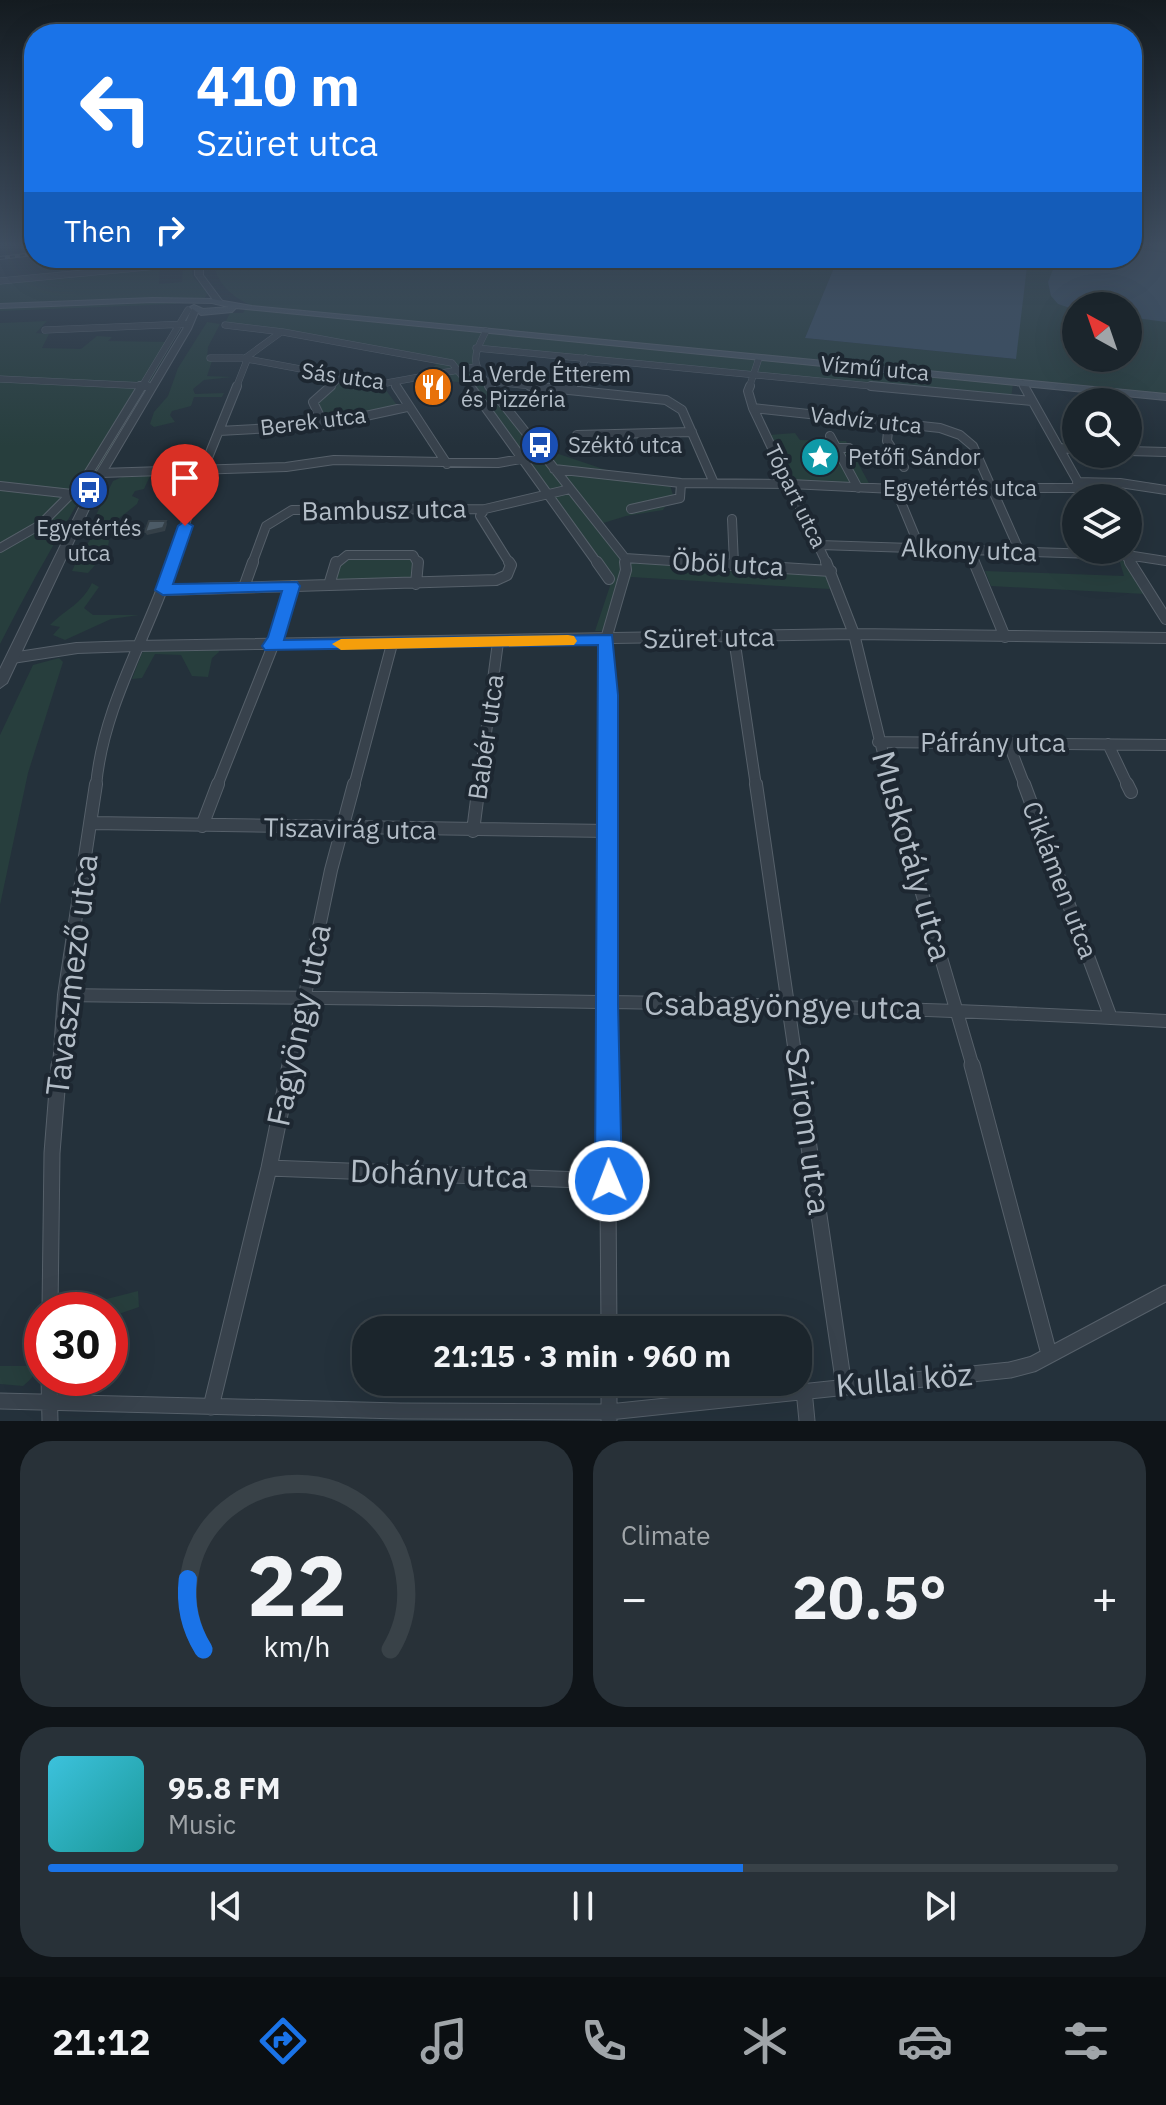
<!DOCTYPE html>
<html lang="en">
<head>
<meta charset="utf-8">
<style>
	:root { --surface:#1b252c; --page:#283138; --text:#f1f3f6; --muted:#a0a5a9; --line:#394248; --accent:#1a73e8 }
	body { margin:0; font-family:"IBM Plex Sans",sans-serif; background:var(--page); color:var(--text); height:100vh; display:flex; flex-direction:column; font-size:30px; white-space:nowrap }
	* { box-sizing:border-box; margin:0 }
	p { font-size:26px; color:var(--muted) }
	.icon { flex:none; width:44px; height:44px; fill:none; stroke:currentColor; stroke-width:2; stroke-linecap:round; stroke-linejoin:round }
	.map { position:relative; height:1421px; overflow:hidden }
	.details { display:flex; flex-direction:column; gap:20px; padding:20px; background:#0f1418; flex:1 }
	.details>* { flex:none }
	.banner { position:absolute; left:24px; top:24px; width:1118px; height:244px; border-radius:32px; box-shadow:0 8px 32px #0002,0 0 0 2px var(--line); background:#1a73e8; color:#fff; overflow:hidden }
	.needle { width:52px; rotate:320deg }
	.fabs { position:absolute; left:1062px; top:292px; display:grid; gap:16px }
	.fabs a { display:grid; place-items:center; width:80px; height:80px; border-radius:50%; background:var(--surface); box-shadow:0 8px 32px #0002,0 0 0 2px var(--line); font-size:40px }
	.speed { position:absolute; left:24px; top:1292px; display:flex; gap:16px; font-size:40px; font-weight:700; text-align:center }
	.speed>* { display:grid; place-content:center; width:104px; height:104px; border-radius:50%; background:var(--surface); box-shadow:0 8px 32px #0002,0 0 0 2px var(--line); line-height:1 }
	.speed .limit { border:12px solid #d22; background:#fff; color:#111 }
	.pin { position:absolute; display:grid; place-items:center; width:68px; height:68px; color:#fff; margin:-82px -34px; border-radius:50% 50% 50% 0; rotate:-45deg; box-shadow:0 0 8px #0007 }
	.pin .icon { rotate:45deg }
	.me { position:absolute; width:88px; margin:-44px; rotate:359deg; stroke-linejoin:round; filter:drop-shadow(0 0 6px #0008) }
	.turn { display:flex; align-items:center; gap:28px; height:168px; padding:0 40px; font-size:36px }
	.turn .icon { width:104px; height:104px; stroke-width:2.5 }
	.turn b { display:block; font-size:56px; line-height:68px }
	.then { display:flex; align-items:center; height:76px; padding:0 40px; background:#0003; gap:16px; font-size:30px }
	.big { font-size:60px; font-weight:800; line-height:1.1 }
	.details .card { flex:1; display:flex; flex-direction:column; justify-content:center; gap:12px; min-width:0; padding:0 28px; border-radius:32px; background:var(--page) }
	.details .dial { align-items:center; gap:0 }
	.dial svg { height:208px; overflow:visible; fill:none; stroke:var(--line); stroke-width:7; stroke-linecap:round; text-anchor:middle }
	.dial text { fill:var(--text); stroke:none }
	.song { display:flex; align-items:center; gap:24px }
	.cover { width:96px; height:96px; border-radius:12px; background:linear-gradient(135deg,hsl(190 70% 55%),hsl(180 70% 35%)) }
	.played { height:8px; border-radius:4px; background:linear-gradient(90deg,var(--accent) 65%,var(--line) 65%) }
	.keys { display:flex; justify-content:space-around; direction:ltr }
	.heat { display:flex; justify-content:space-between; align-items:center; font-size:44px; direction:ltr }
	.details .tiles { flex:1; display:grid; gap:20px; grid-template-columns:1fr 1fr }
	.card:last-child { grid-column:span 2 }
	.trip { position:absolute; left:352px; top:1316px; width:460px; height:80px; border-radius:32px; background:var(--surface); box-shadow:0 8px 32px #0002,0 0 0 2px var(--line); font-weight:800; line-height:80px; text-align:center }
	.dock { display:flex; height:128px; justify-content:space-around; align-items:center; background:#0b0f12; color:var(--muted) }
	.dock .icon { width:56px; height:56px }
	.dock .current { color:var(--accent) }
	.dock b { font-size:36px; color:var(--text) }
	.map>svg:first-child { display:block }
	.green { fill:#273e3d; fill-rule:evenodd }
	.water { fill:#394e62 }
	.lines { fill:none; stroke-linecap:round; stroke-linejoin:round }
	.canal { stroke:#394e62; stroke-width:5 }
	.minor-far4-casing { stroke:#56606a; stroke-width:7 }
	.minor-far3-casing { stroke:#56606a; stroke-width:10 }
	.minor-far2-casing { stroke:#56606a; stroke-width:12 }
	.minor-far1-casing { stroke:#56606a; stroke-width:14 }
	.minor-casing { stroke:#56606a; stroke-width:17 }
	.tertiary-casing { stroke:#56606a; stroke-width:2 }
	.secondary-casing { stroke:#56606a; stroke-width:2 }
	.minor-far4 { stroke:#38424c; stroke-width:6 }
	.minor-far3 { stroke:#38424c; stroke-width:8 }
	.minor-far2 { stroke:#38424c; stroke-width:10 }
	.minor-far1 { stroke:#38424c; stroke-width:12 }
	.minor { stroke:#38424c; stroke-width:15 }
	.tertiary { fill:#38424c; fill-rule:evenodd }
	.secondary { fill:#46525e; fill-rule:evenodd }
	.rail-casing { stroke:#5a6773; stroke-width:4 }
	.rail { stroke:#1d2731; stroke-width:2; stroke-dasharray:5; stroke-linecap:butt }
	.shaded-wall { fill:#354048 }
	.building { fill:#4c5b67; stroke:#354048; stroke-width:2 }
	.route { fill:#1a73e8; stroke:#114b97; stroke-width:2 }
	.slow { fill:#f59e0b }
	.labels { text-anchor:middle; stroke-width:8; stroke-linejoin:round; paint-order:stroke }
	.far-street-label { font-size:22px; fill:#b3bdc7; stroke:#1d2731 }
	.far-poi-label { font-size:22px; fill:#b3bdc7; stroke:#1d2731; text-anchor:start }
	.street-label { font-size:26px; fill:#b3bdc7; stroke:#1d2731 }
	.near-street-label { font-size:32px; fill:#b3bdc7; stroke:#1d2731 }
</style>
</head>
<body>
<div class="map">
<svg width="1166" height="1421" viewBox="0 0 1166 1421">
	<rect width="100%" height="100%" fill="#24313b"/>
	<path class="green" d="M1132,247H1166V395L1013,382L1011,400L478,347L477,365L541,448L615,473L669,482L673,495L663,510L626,516L600,524L628,556L824,568L830,589L631,577L611,631H595L610,586L466,383L424,378L438,362L263,331L223,327L230,313H243L248,304C229,295 213,279 214,258H838L805,338L1015,359L1028,258H1132ZM1076,306H1128V358H1076Z
		M160,263L159,284L182,282L183,267L191,266L193,277L208,293L204,299L176,301V304L0,311V279Z
		M47,321L36,333L49,334L42,348L81,349L97,336L112,337L108,341L173,342C114,444 53,539 0,644V323Z
		M207,322L220,324L208,347L207,359L228,360L212,361L207,376L232,377L204,380L193,389L195,394L224,393L222,397H194L191,406L172,411L170,415L175,422L154,427L150,424L154,412L168,396L178,368Z
		M340,381L385,389L397,405L326,421L318,402Z
		M795,433L800,440L846,441L871,487L793,482L769,435Z
		M150,476L144,489L135,491L132,496L139,499L137,504L102,532L109,541C108,552 96,564 88,573L72,571L84,546L89,542L91,537H85L113,481L122,477Z
		M409,557L413,562L412,580L333,582L339,562L346,558Z
		M1119,559L1125,560L1146,594L991,586L985,571L1124,576Z
		M92,583L99,587L84,608L93,615H139L111,619L65,640L53,635L60,627L50,625C67,608 81,605 92,583Z
		M218,648L219,652L212,658L208,677L192,676L181,655L155,654L142,678L132,679L142,653L147,649Z
		M59,658L63,662L28,773L0,905V735L33,665Z
		M138,1291L139,1307L110,1317V1310H63L66,1300L76,1292L91,1303Z
		M42,1313C41,1340 47,1369 23,1386L0,1384V1366H28L31,1316Z"/>
	<path class="water" d="M1132,249L1166,253V322L1128,317V306H1076V310L1058,304L1051,296L1048,282L1056,262L1132,258Z
		M838,258H1028L1016,359L805,338Z"/>
	<g class="lines">
		<path class="canal" d="M1153,247L1166,249"/>
		<defs>
			<path id="minor-far4" d="M0,281L199,262
				M225,325L283,332L452,363L471,388
				M45,330L187,324
				M486,331C472,358 471,363 491,388
				M476,348L892,388
				M210,358H242L381,384L475,367
				M244,359L281,332
				M0,379L147,386
				M486,381L549,388
				M394,383L397,388
				M1022,383L1025,388
				M141,388L188,310
				M236,388L247,360
				M329,388L341,377
				M572,388L586,358
				M749,388L759,358"/>
			<path id="minor-far3" d="M140,386H147
				M396,386L447,464
				M470,386L598,564
				M489,386L625,558V564
				M530,386L666,400L682,410L714,483
				M750,386L748,391L753,408L827,564
				M871,386L1032,401
				M1024,386L1087,498
				M571,389L573,386
				M753,408L940,428L960,435L973,446L1020,552
				M889,422L887,441L904,467
				M324,425L313,402L331,386
				M219,431L324,425L407,407
				M577,435L692,432
				M830,436L858,488
				M837,448H849
				M1060,448L1076,449
				M1128,451L1166,452
				M554,469L681,483L790,484L977,493L1007,488H1080
				M101,473L286,467L334,460L498,463L544,455
				M1077,482L1120,483L1166,490
				M0,486L90,496
				M896,490L920,548
				M485,509L480,516L510,564
				M631,509L680,498L681,483
				M732,519L734,564
				M820,545L1127,555L1166,561
				M0,548L40,525L83,482L142,386
				M970,551L975,564
				M1124,552L1131,564
				M625,558L717,564
				M172,564L203,470L237,386
				M252,564L266,526L292,510L485,509L570,489
				M336,564L347,555H413L418,564"/>
			<path id="minor-far2" d="M597,562L609,579
				M685,562L831,571
				M734,562V565
				M826,562L854,634L891,786
				M974,562L1005,637
				M1130,562L1166,619
				M416,584L418,562
				M329,585L336,562
				M244,587L253,562
				M163,590L496,580L507,575L511,565L509,562
				M734,638L756,786
				M12,658L77,648L136,646L854,634L1166,638
				M878,742L1166,745
				M1008,742L1025,786
				M1108,744L1128,786
				M96,786C103,706 147,637 172,562
				M217,786L276,638L292,586
				M354,786L392,644
				M479,786L498,642
				M609,786L606,639L626,570L625,562"/>
			<path id="minor-far1" d="M756,784L797,1067
				M890,784L973,1067
				M1024,784L1111,1018
				M1127,784L1131,792
				M92,823L608,831
				M202,826L218,784
				M473,831L479,784
				M64,995C432,1000 799,1000 1166,1021
				M59,1067L64,995L96,784
				M290,1067L331,870L354,784
				M607,1067L609,784"/>
			<path id="minor" d="M607,1065L609,1330
				M797,1065L844,1386
				M972,1065L1049,1354
				M269,1168L609,1181
				M50,1310L52,1153L59,1065
				M49,1378L50,1421
				M609,1382V1421
				M804,1390L807,1421
				M0,1401L400,1411L609,1412L1010,1370L1033,1364L1166,1293
				M211,1407L269,1168L290,1065"/>
			<path id="tertiary" d="M195,258H203V275L223,302L222,304H216L195,275Z
				M192,308L199,310L191,329L106,473L7,683L0,688V669L96,473L183,329Z"/>
			<path id="secondary" d="M153,298L212,299L252,306L1166,394V400L236,308L232,312L201,315L190,307L194,305L203,309L229,307L212,303L153,302L0,308V304Z"/>
		</defs>
		<use href="#minor-far4" class="minor-far4-casing"/>
		<use href="#minor-far3" class="minor-far3-casing"/>
		<use href="#minor-far2" class="minor-far2-casing"/>
		<use href="#minor-far1" class="minor-far1-casing"/>
		<use href="#minor" class="minor-casing"/>
		<use href="#tertiary" class="tertiary-casing"/>
		<use href="#secondary" class="secondary-casing"/>
		<use href="#minor-far4" class="minor-far4"/>
		<use href="#minor-far3" class="minor-far3"/>
		<use href="#minor-far2" class="minor-far2"/>
		<use href="#minor-far1" class="minor-far1"/>
		<use href="#minor" class="minor"/>
		<use href="#tertiary" class="tertiary"/>
		<use href="#secondary" class="secondary"/>
		<defs>
			<path id="rail" d="M0,258L34,254"/>
		</defs>
		<use href="#rail" class="rail-casing"/>
		<use href="#rail" class="rail"/>
	</g>
	<path class="shaded-wall" d="M166,521L167,524L165,531L147,535L145,532Z"/>
	<path class="building" d="M149,521H166L163,528L145,532Z"/>
	<linearGradient id="sky" x2="0" y2="1"><stop stop-color="#141b20"/><stop offset="0.55" stop-color="#3f4e60"/><stop offset="1" stop-color="#3f4e60" stop-opacity="0"/></linearGradient>
	<rect width="1166" height="446" fill="url(#sky)"/>
	<path class="route" d="M185,521L193,526L173,584L297,582L300,586L284,640L612,635L618,695V1004L622,1181L618,1190L609,1194L599,1190L595,1181L598,645L265,650L262,646L268,637L282,591L163,595L155,590L178,526Z"/>
	<path class="slow" d="M568,635L574,636L577,641L574,645L341,650L332,644L341,639Z"/>
	<defs>
		<symbol id="restaurant-disc" viewBox="-11 -11 22 22"><circle r="9.5" fill="#e8710a" stroke="#1d2731"/><path d="M-5-6h1v4h1v-4h1v4h1v-4h1v5L-1.5 .5V6h-2V.5L-5-1ZM5-6V6H3V1.5H1.5Q1.5-4 5-6Z" fill="#fff"/></symbol>
		<symbol id="bus-disc" viewBox="-11 -11 22 22"><circle r="9.5" fill="#1a4fb4" stroke="#1d2731"/><path d="M-5-6H5V4H4V6H2V4H-2V6H-4V4H-5ZM-3.5-4V0h7V-4ZM-3.5 1.2v1.5H-2V1.2ZM2 1.2v1.5H3.5V1.2Z" fill="#fff"/></symbol>
		<symbol id="sight-disc" viewBox="-11 -11 22 22"><circle r="9.5" fill="#0f9aa8" stroke="#1d2731"/><path d="M0-6L1.8-2.2L6-1.7L2.9 1.2L3.7 5.4L0 3.3L-3.7 5.4L-2.9 1.2L-6-1.7L-1.8-2.2Z" fill="#fff"/></symbol>
	</defs>
	<g fill-rule="evenodd">
		<use href="#restaurant-disc" x="411" y="365" width="44" height="44"/>
		<use href="#bus-disc" x="518" y="423" width="44" height="44"/>
		<use href="#sight-disc" x="798" y="435" width="44" height="44"/>
		<use href="#bus-disc" x="67" y="468" width="44" height="44"/>
	</g>
	<g class="labels">
		<g class="far-street-label">
			<text transform="translate(875 368) rotate(5)" y="8">Vízmű utca</text>
			<text transform="translate(343 376) rotate(8)" y="8">Sás utca</text>
			<text transform="translate(866 420) rotate(6)" y="8">Vadvíz utca</text>
			<text transform="translate(313 421) rotate(-7)" y="8">Berek utca</text>
			<text x="960" y="496">Egyetértés utca</text>
			<text transform="translate(796 496) rotate(64)" y="8">Tópart utca</text>
		</g>
		<g class="far-poi-label">
			<text x="461" y="382">La Verde Étterem<tspan x="461" dy="25">és Pizzéria</tspan></text>
			<text x="568" y="453">Széktó utca</text>
			<text x="848" y="465">Petőfi Sándor</text>
			<text x="89" y="536" text-anchor="middle">Egyetértés<tspan x="89" dy="25">utca</tspan></text>
		</g>
		<g class="street-label">
			<text transform="translate(384 510) rotate(-1)" y="9">Bambusz utca</text>
			<text transform="translate(969 550) rotate(2)" y="9">Alkony utca</text>
			<text transform="translate(728 564) rotate(3)" y="9">Öböl utca</text>
			<text transform="translate(709 638) rotate(-1)" y="9">Szüret utca</text>
			<text transform="translate(486 737) rotate(-82)" y="9">Babér utca</text>
			<text x="993" y="752">Páfrány utca</text>
			<text transform="translate(350 829) rotate(1)" y="9">Tiszavirág utca</text>
			<text transform="translate(1060 880) rotate(69)" y="9">Ciklámen utca</text>
		</g>
		<g class="near-street-label">
			<text transform="translate(912 856) rotate(74)" y="11">Muskotály utca</text>
			<text transform="translate(72 975) rotate(-83)" y="11">Tavaszmező utca</text>
			<text transform="translate(783 1006) rotate(1)" y="11">Csabagyöngye utca</text>
			<text transform="translate(299 1025) rotate(-78)" y="11">Fagyöngy utca</text>
			<text transform="translate(808 1131) rotate(82)" y="11">Szirom utca</text>
			<text transform="translate(439 1174) rotate(2)" y="11">Dohány utca</text>
			<text transform="translate(904 1380) rotate(-5)" y="11">Kullai köz</text>
		</g>
	</g>
</svg>
<div class="fabs">
<a><svg class="needle" viewBox="-14 -14 28 28"><path d="M0-13l5 13h-10z" fill="#e53935"/><path d="M0 13l5-13h-10z" fill="#a0a5a9"/></svg></a>
<a><svg class="icon" aria-label="search" viewBox="0 0 24 24"><circle cx="10" cy="10" r="6"/><path d="M15 15l6 6"/></svg></a>
<a><svg class="icon" aria-label="layers" viewBox="0 0 24 24"><path d="M12 4l9 5-9 5-9-5zM3 14l9 5 9-5"/></svg></a>
</div>
<div class="speed"><div class="limit">30</div></div>
<div class="pin" style="left:185px;top:526px;background:#d93025"><svg class="icon" aria-label="arrive" viewBox="0 0 24 24"><path d="M6 21V4h12l-3 4 3 4H6"/></svg></div>
<svg class="me" style="left:609px;top:1181px" viewBox="-20 -20 40 40"><circle r="17" fill="#1a73e8" stroke="#fff" stroke-width="3"/><path d="M0-11L8 9 0 5-8 9z" fill="#fff"/></svg>
<div class="trip">21:15 · 3 min · 960 m</div>
<div class="banner">
<div class="turn"><svg class="icon" aria-label="left" viewBox="0 0 24 24"><path d="M17 20v-9H6M10 6l-5 5 5 5"/></svg><div><b>410 m</b>Szüret utca</div></div>
<div class="then">Then<svg class="icon" aria-label="right" viewBox="0 0 24 24"><path d="M7 20v-9h11M14 6l5 5-5 5"/></svg></div>
</div>
</div>
<section class="details">
<div class="tiles">
<div class="card dial"><svg viewBox="0 0 100 80">
<path d="M14 69A42 42 0 1 1 86 69"/>
<path d="M14 69A42 42 0 0 1 8 42" stroke="#1a73e8"/>
<text x="50" y="56" font-size="32" font-weight="700">22</text>
<text x="50" y="72" font-size="11">km/h</text>
</svg></div>
<div class="card"><p>Climate</p>
<div class="heat"><a>−</a><b class="big">20.5°</b><a>+</a></div>
</div>
<div class="card">
<div class="song"><i class="cover"></i><div><b>95.8 FM</b><p>Music</p></div></div>
<div class="played"></div>
<div class="keys"><svg class="icon" aria-label="previous" viewBox="0 0 24 24"><path d="M18 5L8 12l10 7zM5 5v14"/></svg><svg class="icon" aria-label="pause" viewBox="0 0 24 24"><path d="M8 5v14M16 5v14"/></svg><svg class="icon" aria-label="next" viewBox="0 0 24 24"><path d="M6 5l10 7-10 7zM19 5v14"/></svg></div>
</div>
</div>
</section>
<nav class="dock">
<b>21:12</b>
<svg class="icon current" aria-label="directions" viewBox="0 0 24 24"><path d="M12 3l9 9-9 9-9-9zM9 14v-3h6M13 9l2 2-2 2"/></svg>
<svg class="icon" aria-label="music" viewBox="0 0 24 24"><path d="M9 18V5l10-2v13"/><circle cx="6" cy="18" r="3"/><circle cx="16" cy="16" r="3"/></svg>
<svg class="icon" aria-label="phone" viewBox="0 0 24 24"><path d="M5 4h4l2 5-3 2q2 4 5 5l2-3 5 2v4C11 20 4 13 5 4z"/></svg>
<svg class="icon" aria-label="climate" viewBox="0 0 24 24"><path d="M12 3v18M4 7l16 10M4 17L20 7"/></svg>
<svg class="icon" aria-label="car" viewBox="0 0 24 24"><path d="M5 17H2v-5l4-1 3-4h7l3 4 3 1v5h-3M9 17h6M6 11h13"/><circle cx="7" cy="17" r="2"/><circle cx="17" cy="17" r="2"/></svg>
<svg class="icon" aria-label="filters" viewBox="0 0 24 24"><path d="M4 7h16M4 17h16"/><circle cx="9" cy="7" r="2"/><circle cx="15" cy="17" r="2"/></svg>
</nav>
</body>
</html>
